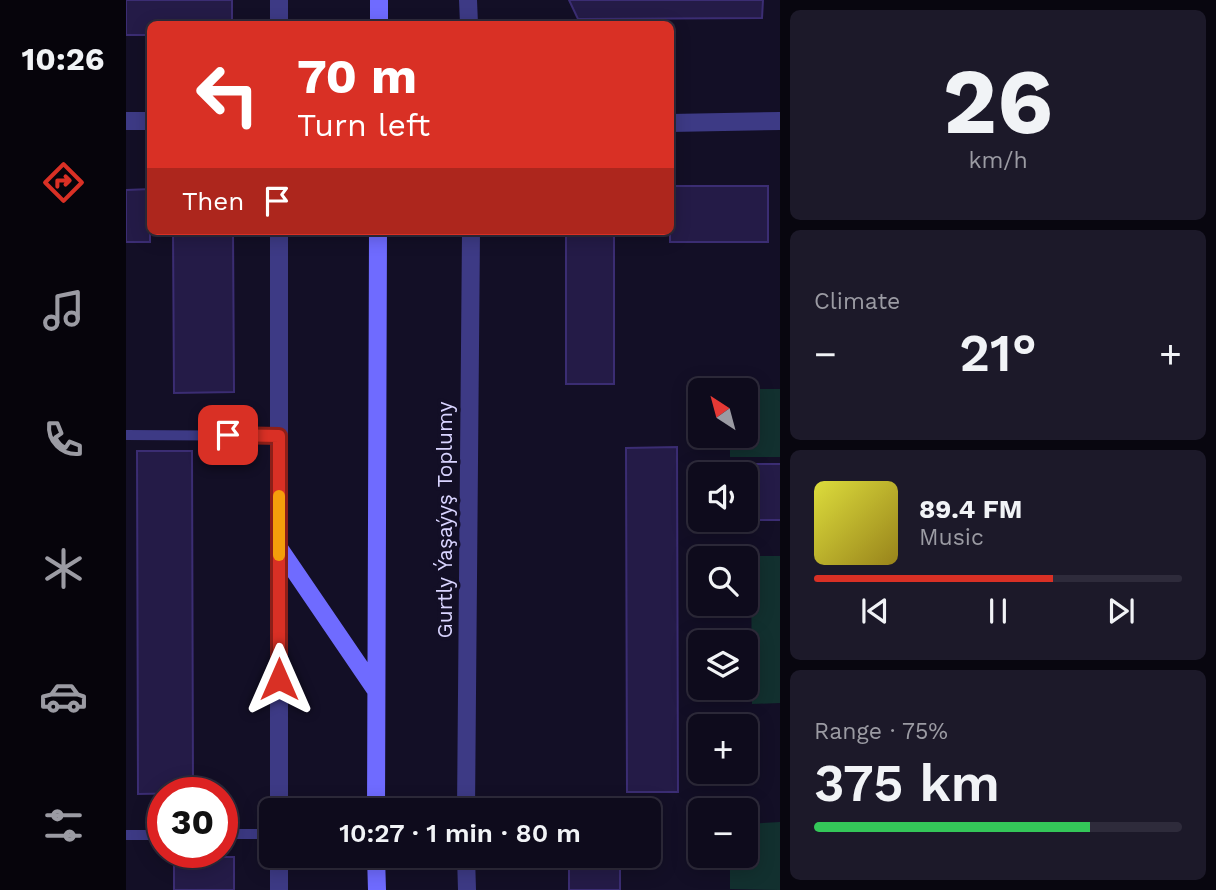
<!DOCTYPE html>
<html lang="en">
<head>
<meta charset="utf-8">
<style>
	:root { --surface:#0e0b1c; --page:#1c1929; --text:#f1f3f6; --muted:#9b9ba3; --line:#2e2b3b; --accent:#d93025 }
	body { margin:0; font-family:"Work Sans",sans-serif; background:var(--page); color:var(--text); height:100vh; display:flex; flex-direction:column; font-size:26px; white-space:nowrap }
	* { box-sizing:border-box; margin:0 }
	p { font-size:23px; color:var(--muted) }
	.icon { flex:none; width:38px; height:38px; fill:none; stroke:currentColor; stroke-width:2; stroke-linecap:round; stroke-linejoin:round }
	.map { position:relative; flex:1; overflow:hidden }
	.panel { display:flex; flex-direction:column; gap:10px; padding:10px; background:#08060f; width:436px }
	.panel>* { flex:none }
	.banner { position:absolute; left:21px; top:21px; width:527px; height:214px; border-radius:10px; box-shadow:0 4px 18px #0003,0 0 0 2px var(--line); background:#d93025; color:#fff; overflow:hidden }
	.needle { width:46px; rotate:324deg }
	.buttons { position:absolute; left:562px; top:378px; display:grid; gap:14px }
	.buttons a { display:grid; place-items:center; width:70px; height:70px; border-radius:10px; background:var(--surface); box-shadow:0 4px 18px #0003,0 0 0 2px var(--line); font-size:35px }
	.speed { position:absolute; left:21px; top:777px; display:flex; gap:14px; font-size:35px; font-weight:700; text-align:center }
	.speed>* { display:grid; place-content:center; width:91px; height:91px; border-radius:50%; background:var(--surface); box-shadow:0 4px 18px #0003,0 0 0 2px var(--line); line-height:1 }
	.speed .limit { border:10px solid #d22; background:#fff; color:#111 }
	.pin { position:absolute; display:grid; place-items:center; width:60px; height:60px; color:#fff; margin:-30px; border-radius:14px; box-shadow:0 4px 10px #0006 }
	.me { position:absolute; width:77px; margin:-38px; rotate:0deg; stroke-linejoin:round; filter:drop-shadow(0 0 5px #0008) }
	.turn { display:flex; align-items:center; gap:24px; height:147px; padding:0 35px; font-size:32px }
	.turn .icon { width:91px; height:91px; stroke-width:2.5 }
	.turn b { display:block; font-size:49px; line-height:60px }
	.then { display:flex; align-items:center; height:66px; padding:0 35px; background:#0003; gap:14px; font-size:26px }
	.big { font-size:52px; font-weight:600; line-height:1.1 }
	.panel .widget { flex:1; display:flex; flex-direction:column; justify-content:center; gap:10px; min-width:0; padding:0 24px; border-radius:10px; background:var(--page) }
	.panel .dial { align-items:center; gap:0 }
	.dial b { font-size:91px; line-height:1 }
	.song { display:flex; align-items:center; gap:21px }
	.cover { width:84px; height:84px; border-radius:10px; background:linear-gradient(135deg,hsl(60 70% 55%),hsl(50 70% 35%)) }
	.played { height:7px; border-radius:4px; background:linear-gradient(90deg,var(--accent) 65%,var(--line) 65%) }
	.keys { display:flex; justify-content:space-around; direction:ltr }
	.heat { display:flex; justify-content:space-between; align-items:center; font-size:38px; direction:ltr }
	.charge { height:10px; border-radius:5px; background:linear-gradient(90deg,#34c759 75%,var(--line) 0) }
	.trip { position:absolute; left:133px; top:798px; width:402px; height:70px; border-radius:10px; background:var(--surface); box-shadow:0 4px 18px #0003,0 0 0 2px var(--line); font-weight:600; line-height:70px; text-align:center }
	main { display:flex; flex:1; min-height:0 }
	.tab-bar { display:flex; flex-direction:column; width:126px; justify-content:space-around; align-items:center; background:#06040b; color:var(--muted) }
	.tab-bar .icon { width:49px; height:49px }
	.tab-bar .active { color:var(--accent) }
	.tab-bar b { font-size:32px; color:var(--text) }
	.map>svg:first-child { display:block }
	.green { fill:#12302f }
	.building { fill:#241b47; stroke:#3b2d73; stroke-width:2 }
	.lines { fill:none; stroke-linecap:round; stroke-linejoin:round }
	.lane { stroke:#3d3a85; stroke-width:10 }
	.street { stroke:#3d3a85; stroke-width:18 }
	.secondary { stroke:#6f6bff; stroke-width:18 }
	.route-casing { stroke:#8d1f18; stroke-width:18 }
	.route { stroke:#d93025; stroke-width:12 }
	.slow { stroke:#f59e0b; stroke-width:12 }
	.labels { text-anchor:middle; stroke-width:7; stroke-linejoin:round; paint-order:stroke }
	.street-label { font-size:21px; fill:#d9d4ff; stroke:#130f26 }
</style>
</head>
<body>
<main>
<nav class="tab-bar">
<b>10:26</b>
<svg class="icon active" aria-label="directions" viewBox="0 0 24 24"><path d="M12 3l9 9-9 9-9-9zM9 14v-3h6M13 9l2 2-2 2"/></svg>
<svg class="icon" aria-label="music" viewBox="0 0 24 24"><path d="M9 18V5l10-2v13"/><circle cx="6" cy="18" r="3"/><circle cx="16" cy="16" r="3"/></svg>
<svg class="icon" aria-label="phone" viewBox="0 0 24 24"><path d="M5 4h4l2 5-3 2q2 4 5 5l2-3 5 2v4C11 20 4 13 5 4z"/></svg>
<svg class="icon" aria-label="climate" viewBox="0 0 24 24"><path d="M12 3v18M4 7l16 10M4 17L20 7"/></svg>
<svg class="icon" aria-label="car" viewBox="0 0 24 24"><path d="M5 17H2v-5l4-1 3-4h7l3 4 3 1v5h-3M9 17h6M6 11h13"/><circle cx="7" cy="17" r="2"/><circle cx="17" cy="17" r="2"/></svg>
<svg class="icon" aria-label="filters" viewBox="0 0 24 24"><path d="M4 7h16M4 17h16"/><circle cx="9" cy="7" r="2"/><circle cx="15" cy="17" r="2"/></svg>
</nav>
<div class="map">
<svg width="655" height="890" viewBox="0 0 655 890">
	<rect width="100%" height="100%" fill="#130f26"/>
	<path class="green" d="M604,389H654V457H604V436H620V390Z
		M625,556H654V703L626,704Z
		M654,822V890L604,889V856H620V824Z"/>
	<path class="building" d="M0,0H106V24H24V35H0Z
		M443,0H637L636,18L452,19Z
		M544,186H642V242H544Z
		M24,189V242H0V190Z
		M47,231H107L108,392L48,393Z
		M440,231H488V384H440Z
		M551,447L552,792H501L500,448Z
		M11,451H66L67,793L12,794Z
		M620,464H655V520H620Z
		M443,856H494V890H443Z
		M48,857H108V890H48Z"/>
	<g class="lines">
		<path class="lane" d="M0,435L153,436
			M96,834H145
			M0,835H37"/>
		<path class="street" d="M342,0L343,24
			M153,24V0
			M0,121H24
			M544,123L655,121
			M153,810V231
			M340,810L345,231
			M340,856L341,890
			M153,890V856"/>
		<path class="secondary" d="M253,24V0
			M153,548L249,689
			M250,810L252,231
			M250,856L251,890"/>
	</g>
	<g class="lines">
		<defs>
			<path id="route" d="M102,435L153,436V679"/>
		</defs>
		<use href="#route" class="route-casing"/>
		<use href="#route" class="route"/>
		<path class="slow" d="M153,496V555"/>
	</g>
	<g class="labels">
		<g class="street-label">
			<text transform="translate(319 520) rotate(-90)" y="7">Gurtly Ýaşaýyş Toplumy</text>
		</g>
	</g>
</svg>
<div class="buttons">
<a><svg class="needle" viewBox="-14 -14 28 28"><path d="M0-13l5 13h-10z" fill="#e53935"/><path d="M0 13l5-13h-10z" fill="#9b9ba3"/></svg></a>
<a><svg class="icon" aria-label="sound" viewBox="0 0 24 24"><path d="M4 9h4l5-4v14l-5-4H4zM17 9q2 3 0 6"/></svg></a>
<a><svg class="icon" aria-label="search" viewBox="0 0 24 24"><circle cx="10" cy="10" r="6"/><path d="M15 15l6 6"/></svg></a>
<a><svg class="icon" aria-label="layers" viewBox="0 0 24 24"><path d="M12 4l9 5-9 5-9-5zM3 14l9 5 9-5"/></svg></a>
<a>+</a>
<a>−</a>
</div>
<div class="speed"><div class="limit">30</div></div>
<div class="pin" style="left:102px;top:435px;background:#d93025"><svg class="icon" aria-label="arrive" viewBox="0 0 24 24"><path d="M6 21V4h12l-3 4 3 4H6"/></svg></div>
<svg class="me" style="left:153px;top:679px" viewBox="-20 -20 40 40"><path d="M0-17L14 15 0 8-14 15z" fill="#d93025" stroke="#fff" stroke-width="4"/></svg>
<div class="trip">10:27 · 1 min · 80 m</div>
<div class="banner">
<div class="turn"><svg class="icon" aria-label="left" viewBox="0 0 24 24"><path d="M17 20v-9H6M10 6l-5 5 5 5"/></svg><div><b>70 m</b>Turn left</div></div>
<div class="then">Then<svg class="icon" aria-label="arrive" viewBox="0 0 24 24"><path d="M6 21V4h12l-3 4 3 4H6"/></svg></div>
</div>
</div>
<section class="panel">
<div class="widget dial"><b>26</b><p>km/h</p></div>
<div class="widget"><p>Climate</p>
<div class="heat"><a>−</a><b class="big">21°</b><a>+</a></div>
</div>
<div class="widget">
<div class="song"><i class="cover"></i><div><b>89.4 FM</b><p>Music</p></div></div>
<div class="played"></div>
<div class="keys"><svg class="icon" aria-label="previous" viewBox="0 0 24 24"><path d="M18 5L8 12l10 7zM5 5v14"/></svg><svg class="icon" aria-label="pause" viewBox="0 0 24 24"><path d="M8 5v14M16 5v14"/></svg><svg class="icon" aria-label="next" viewBox="0 0 24 24"><path d="M6 5l10 7-10 7zM19 5v14"/></svg></div>
</div>
<div class="widget"><p>Range · 75%</p><b class="big">375 km</b><div class="charge"></div></div>
</section>
</main>
</body>
</html>
